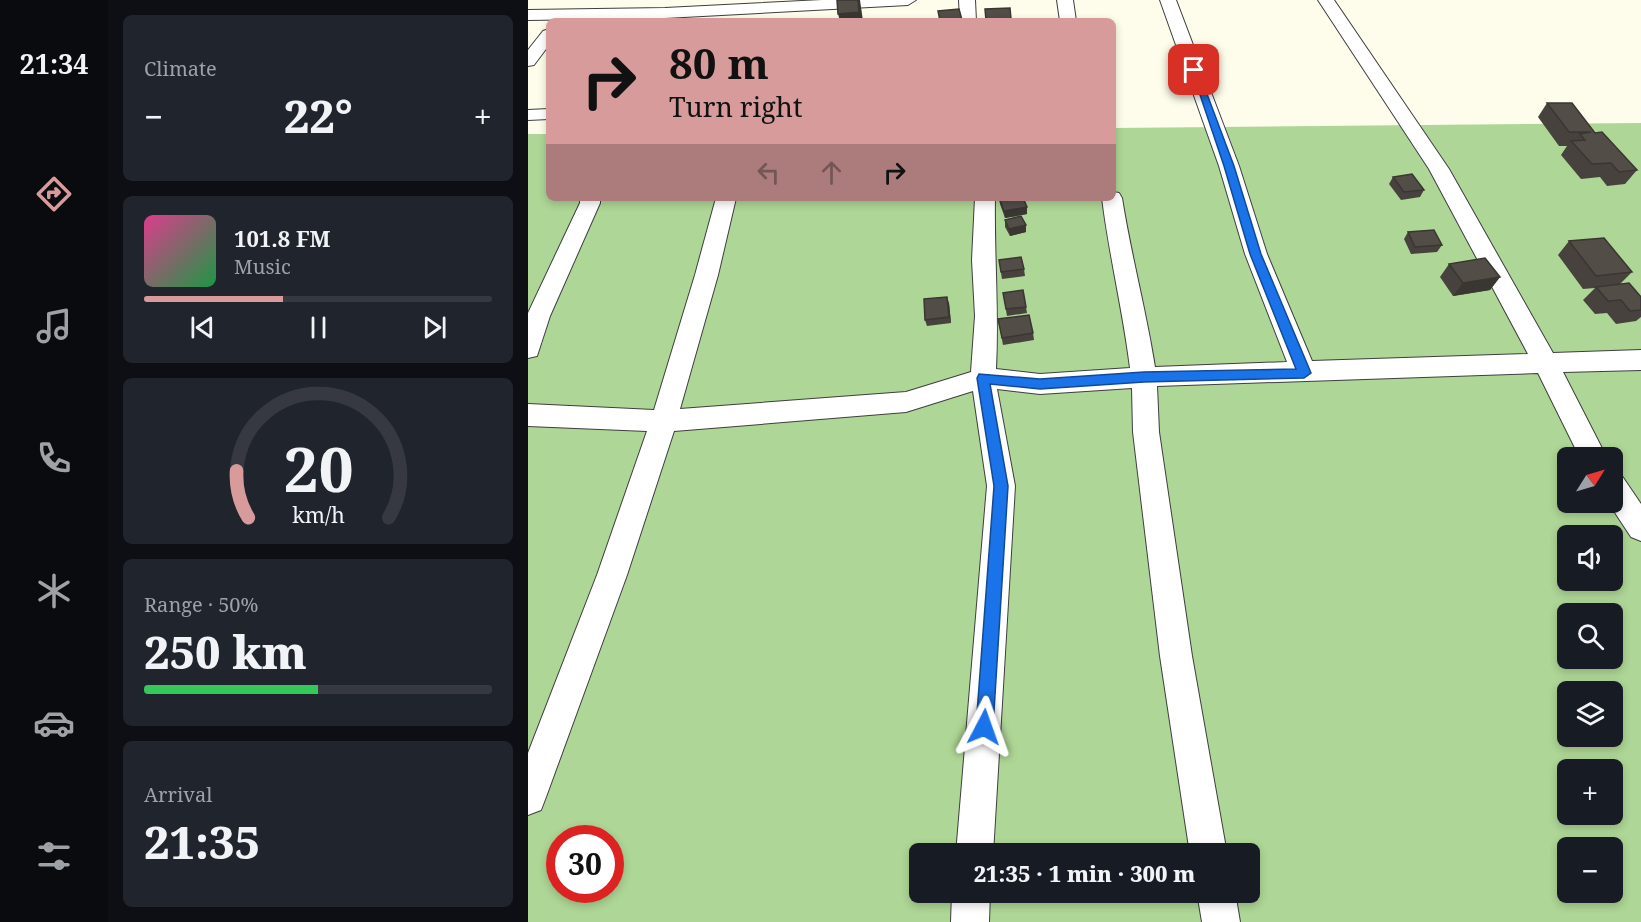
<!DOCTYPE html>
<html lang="en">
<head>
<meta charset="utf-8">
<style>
	:root { --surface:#171b24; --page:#20242c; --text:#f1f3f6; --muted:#9ea1a6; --line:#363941; --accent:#d69b9a }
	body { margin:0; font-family:"Noto Serif",serif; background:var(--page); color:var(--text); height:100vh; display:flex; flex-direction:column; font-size:22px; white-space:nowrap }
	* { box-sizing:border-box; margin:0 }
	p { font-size:20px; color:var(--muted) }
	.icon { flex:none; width:33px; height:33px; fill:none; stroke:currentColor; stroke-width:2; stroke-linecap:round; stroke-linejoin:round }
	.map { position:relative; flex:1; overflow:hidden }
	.sheet { display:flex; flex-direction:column; gap:15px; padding:15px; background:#0d0f14; width:420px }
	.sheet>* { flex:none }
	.hud { position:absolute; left:18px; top:18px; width:570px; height:183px; border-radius:9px; box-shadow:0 3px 9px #0003; background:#d69b9a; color:#111; overflow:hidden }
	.needle { width:39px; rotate:53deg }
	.tools { position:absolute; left:1029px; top:447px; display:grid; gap:12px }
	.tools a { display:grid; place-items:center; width:66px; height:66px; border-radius:9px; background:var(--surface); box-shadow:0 3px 9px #0003; font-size:30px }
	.speed { position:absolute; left:18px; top:825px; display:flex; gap:12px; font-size:30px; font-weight:700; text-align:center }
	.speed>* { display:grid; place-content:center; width:78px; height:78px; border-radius:50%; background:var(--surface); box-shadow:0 3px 9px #0003; line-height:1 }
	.speed .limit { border:9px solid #d22; background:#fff; color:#111 }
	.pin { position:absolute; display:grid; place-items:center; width:51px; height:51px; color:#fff; margin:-26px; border-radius:12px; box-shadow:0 3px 9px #0006 }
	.me { position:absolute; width:66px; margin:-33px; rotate:4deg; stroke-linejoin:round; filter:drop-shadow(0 0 4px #0008) }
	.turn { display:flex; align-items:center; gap:21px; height:126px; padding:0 24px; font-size:27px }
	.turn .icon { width:78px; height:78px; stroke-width:2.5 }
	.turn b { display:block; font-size:42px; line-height:51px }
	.lanes { display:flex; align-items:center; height:57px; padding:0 24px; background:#0003; justify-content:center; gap:30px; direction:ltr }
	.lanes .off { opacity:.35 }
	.big { font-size:45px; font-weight:800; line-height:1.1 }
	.sheet .tile { flex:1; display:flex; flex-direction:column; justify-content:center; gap:9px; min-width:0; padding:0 21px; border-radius:9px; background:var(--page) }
	.sheet .dial { align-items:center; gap:0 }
	.dial svg { height:156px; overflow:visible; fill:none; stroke:var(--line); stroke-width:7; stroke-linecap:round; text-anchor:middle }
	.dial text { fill:var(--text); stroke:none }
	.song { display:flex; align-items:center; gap:18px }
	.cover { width:72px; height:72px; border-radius:9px; background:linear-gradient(135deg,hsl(330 70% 55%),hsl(140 70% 35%)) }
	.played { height:6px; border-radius:3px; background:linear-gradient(90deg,var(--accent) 40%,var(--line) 40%) }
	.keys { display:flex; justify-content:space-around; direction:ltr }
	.heat { display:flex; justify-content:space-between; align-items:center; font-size:33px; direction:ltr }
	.charge { height:9px; border-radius:4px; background:linear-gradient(90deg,#34c759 50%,var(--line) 0) }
	.trip { position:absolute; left:381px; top:843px; width:351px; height:60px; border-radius:9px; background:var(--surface); box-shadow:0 3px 9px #0003; font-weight:800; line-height:60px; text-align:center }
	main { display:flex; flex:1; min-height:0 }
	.dock { display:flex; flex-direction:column; width:108px; justify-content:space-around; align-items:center; background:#090b0e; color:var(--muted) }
	.dock .icon { width:42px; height:42px }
	.dock .current { color:var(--accent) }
	.dock b { font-size:27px; color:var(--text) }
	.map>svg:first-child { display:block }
	.forest { fill:#aed696; fill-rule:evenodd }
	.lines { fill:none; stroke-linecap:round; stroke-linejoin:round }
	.street-casing { stroke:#3e3e3e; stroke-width:2 }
	.street { fill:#fff; fill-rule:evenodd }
	.wall { fill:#47423e }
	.shaded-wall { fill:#3a3632 }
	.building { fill:#534d48; stroke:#3a3632; stroke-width:1.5 }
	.route { fill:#1a73e8; stroke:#114b97; stroke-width:1.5 }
</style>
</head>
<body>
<main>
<nav class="dock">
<b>21:34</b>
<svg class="icon current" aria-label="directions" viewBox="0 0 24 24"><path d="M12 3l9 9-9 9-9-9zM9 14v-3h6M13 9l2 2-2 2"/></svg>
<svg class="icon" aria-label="music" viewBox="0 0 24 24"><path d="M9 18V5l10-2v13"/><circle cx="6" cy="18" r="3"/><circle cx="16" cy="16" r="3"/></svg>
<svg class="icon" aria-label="phone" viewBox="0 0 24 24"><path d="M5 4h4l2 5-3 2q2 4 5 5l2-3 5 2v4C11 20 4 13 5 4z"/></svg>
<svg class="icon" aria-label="climate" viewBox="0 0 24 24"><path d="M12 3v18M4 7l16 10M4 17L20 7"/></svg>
<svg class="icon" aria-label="car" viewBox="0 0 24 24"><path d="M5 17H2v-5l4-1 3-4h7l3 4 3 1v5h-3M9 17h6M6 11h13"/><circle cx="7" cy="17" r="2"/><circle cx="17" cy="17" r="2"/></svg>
<svg class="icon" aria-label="filters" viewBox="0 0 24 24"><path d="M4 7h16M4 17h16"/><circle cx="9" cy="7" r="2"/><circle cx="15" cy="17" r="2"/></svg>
</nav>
<section class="sheet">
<div class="tile"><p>Climate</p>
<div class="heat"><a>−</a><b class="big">22°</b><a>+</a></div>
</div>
<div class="tile">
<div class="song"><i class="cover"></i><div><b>101.8 FM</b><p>Music</p></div></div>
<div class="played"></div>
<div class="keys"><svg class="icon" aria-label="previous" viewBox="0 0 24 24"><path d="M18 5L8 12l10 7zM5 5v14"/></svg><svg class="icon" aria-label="pause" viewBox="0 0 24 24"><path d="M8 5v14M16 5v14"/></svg><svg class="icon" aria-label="next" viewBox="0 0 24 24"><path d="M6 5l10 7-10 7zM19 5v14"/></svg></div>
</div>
<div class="tile dial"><svg viewBox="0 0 100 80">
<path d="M14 69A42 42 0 1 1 86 69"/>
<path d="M14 69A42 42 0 0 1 8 45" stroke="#d69b9a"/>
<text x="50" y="56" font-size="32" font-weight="700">20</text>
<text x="50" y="72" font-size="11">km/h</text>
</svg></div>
<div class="tile"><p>Range · 50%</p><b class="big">250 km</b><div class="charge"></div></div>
<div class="tile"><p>Arrival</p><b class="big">21:35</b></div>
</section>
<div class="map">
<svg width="1113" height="922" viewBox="0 0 1113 922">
	<rect width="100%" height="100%" fill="#fefcea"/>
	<path class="forest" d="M1113,123V922H0V134H21V198H585V128ZM1040,458H1084V502H1040ZM1040,536H1084V580H1040ZM1040,614H1084V658H1040ZM1040,692H1084V736H1040ZM1040,770H1084V814H1040ZM32,838H82V890H32ZM1040,848H1084V892H1040ZM392,854H722V892H392Z"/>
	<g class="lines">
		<defs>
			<path id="street" d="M294,0H388L380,5L137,18L0,20V10L137,8Z
				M431,0H447L448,21H432Z
				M529,0H545L548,21H532Z
				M632,0H648L711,166L739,254L784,361L1000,354L901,169L790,0H806L921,169L1025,353L1113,350V370L1035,372L1079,458H1052L1010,373L629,386L631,432L664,656L699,854H662L632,656L605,432L604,388L512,394L469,389L487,486L465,854H428L459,486L445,391L378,412L146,431L99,575L18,797L13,810L0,815V753L69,575L119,431L0,426V404L126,410L167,275L188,198H208L190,275L152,409L378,392L443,372L447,316L444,260L447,198H467C466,255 471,312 468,369L512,374L602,368C595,311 581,255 574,198H585V192L591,193L594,198C603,255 618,310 627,367L759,362L717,254L691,166Z
				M21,29V45L6,65L0,66V50L15,31Z
				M21,109V119L0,120V110Z
				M52,198H72V203L22,316L9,356L0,358V313L52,203Z
				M1084,473L1094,476L1113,504V541L1103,537L1080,502H1084Z
				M424,892H462L461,922H423Z
				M669,892H707L712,922H674Z"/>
		</defs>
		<use href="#street" class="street-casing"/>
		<use href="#street" class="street"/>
	</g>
	<path class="wall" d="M482,8L483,21H458L457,9Z
		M1019,103L1067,133L1109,170L1097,184L1079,186L1072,177L1053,179L1033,155L1039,146H1031L1010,117Z
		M865,177L896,190L892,197L873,200L861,184Z
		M471,198L499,207V214L477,218L472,204Z
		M477,220L498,232L482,236L477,227Z
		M880,232L914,245L909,252L883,254L876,239Z
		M1041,241L1104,272L1092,284L1113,297V317L1108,321L1088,324L1079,313L1067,314L1055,300L1067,288L1055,289L1030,255Z
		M471,260L496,269L497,276L474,279Z
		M921,264L972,277L962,290L925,296L912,277Z
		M475,293L498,307L499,313L479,316Z
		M421,303L423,323L399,326L397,320Z
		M470,319L505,333L506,340L475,345Z"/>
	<path class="shaded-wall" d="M330,0H332L335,21H312L310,14Z
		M499,207V214L477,218L476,211Z
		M498,225V232L482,236L481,229Z
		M972,277L962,290L925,296L935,283Z
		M419,297L421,303L423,323L421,317Z"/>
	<path class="building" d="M309,0H330L331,12L310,14Z
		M482,8L483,19L458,20L457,9Z
		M431,9L434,20L412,21L410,11Z
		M1019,103H1044L1067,133L1074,132L1109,170L1091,172L1083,163L1064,164L1043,141L1057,140L1052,134L1063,132H1041Z
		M884,174L896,190L876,192L865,177Z
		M471,198H495L499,207L476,211Z
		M493,216L498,225L481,229L477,220Z
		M906,230L914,245L887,247L880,232Z
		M1076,238L1104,272L1068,276L1041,241Z
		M493,257L496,269L473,272L471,260Z
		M957,258L972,277L935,283L921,264Z
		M1101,283L1113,297V310L1102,311L1093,300L1080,301L1068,287Z
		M495,290L498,307L478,309L475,293Z
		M419,297L421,317L397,320L396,299Z
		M501,315L505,333L474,338L470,319Z"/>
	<path class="route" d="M663,68L670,70L706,166L733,254L783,373L776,378L616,382L512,389L462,384L480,486L465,727L462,733L456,736L450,733L448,727L466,486L449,378L451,374L512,379L616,372L768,369L722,254L696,166Z"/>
</svg>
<div class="tools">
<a><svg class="needle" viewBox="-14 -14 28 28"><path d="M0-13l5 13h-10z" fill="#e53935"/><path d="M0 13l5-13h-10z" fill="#9ea1a6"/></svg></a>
<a><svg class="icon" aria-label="sound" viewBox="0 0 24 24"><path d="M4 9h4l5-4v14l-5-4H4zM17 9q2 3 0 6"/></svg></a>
<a><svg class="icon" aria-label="search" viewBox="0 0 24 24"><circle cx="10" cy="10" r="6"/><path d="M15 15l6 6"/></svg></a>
<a><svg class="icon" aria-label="layers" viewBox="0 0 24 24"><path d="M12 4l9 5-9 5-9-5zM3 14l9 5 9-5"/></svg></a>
<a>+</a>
<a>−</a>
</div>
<div class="speed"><div class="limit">30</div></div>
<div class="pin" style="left:666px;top:70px;background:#d93025"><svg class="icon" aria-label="arrive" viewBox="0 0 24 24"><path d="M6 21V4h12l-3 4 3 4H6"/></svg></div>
<svg class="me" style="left:456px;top:727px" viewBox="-20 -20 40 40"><path d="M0-17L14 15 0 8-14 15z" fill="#1a73e8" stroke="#fff" stroke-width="4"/></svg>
<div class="trip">21:35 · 1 min · 300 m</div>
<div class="hud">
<div class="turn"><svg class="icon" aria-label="right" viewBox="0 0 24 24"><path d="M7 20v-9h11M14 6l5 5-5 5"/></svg><div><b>80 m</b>Turn right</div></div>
<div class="lanes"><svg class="icon off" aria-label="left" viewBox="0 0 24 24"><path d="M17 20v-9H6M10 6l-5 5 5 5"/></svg><svg class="icon off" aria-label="ahead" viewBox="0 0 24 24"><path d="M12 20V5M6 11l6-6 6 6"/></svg><svg class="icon" aria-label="right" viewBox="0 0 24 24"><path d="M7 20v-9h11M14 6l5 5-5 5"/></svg></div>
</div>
</div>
</main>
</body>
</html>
